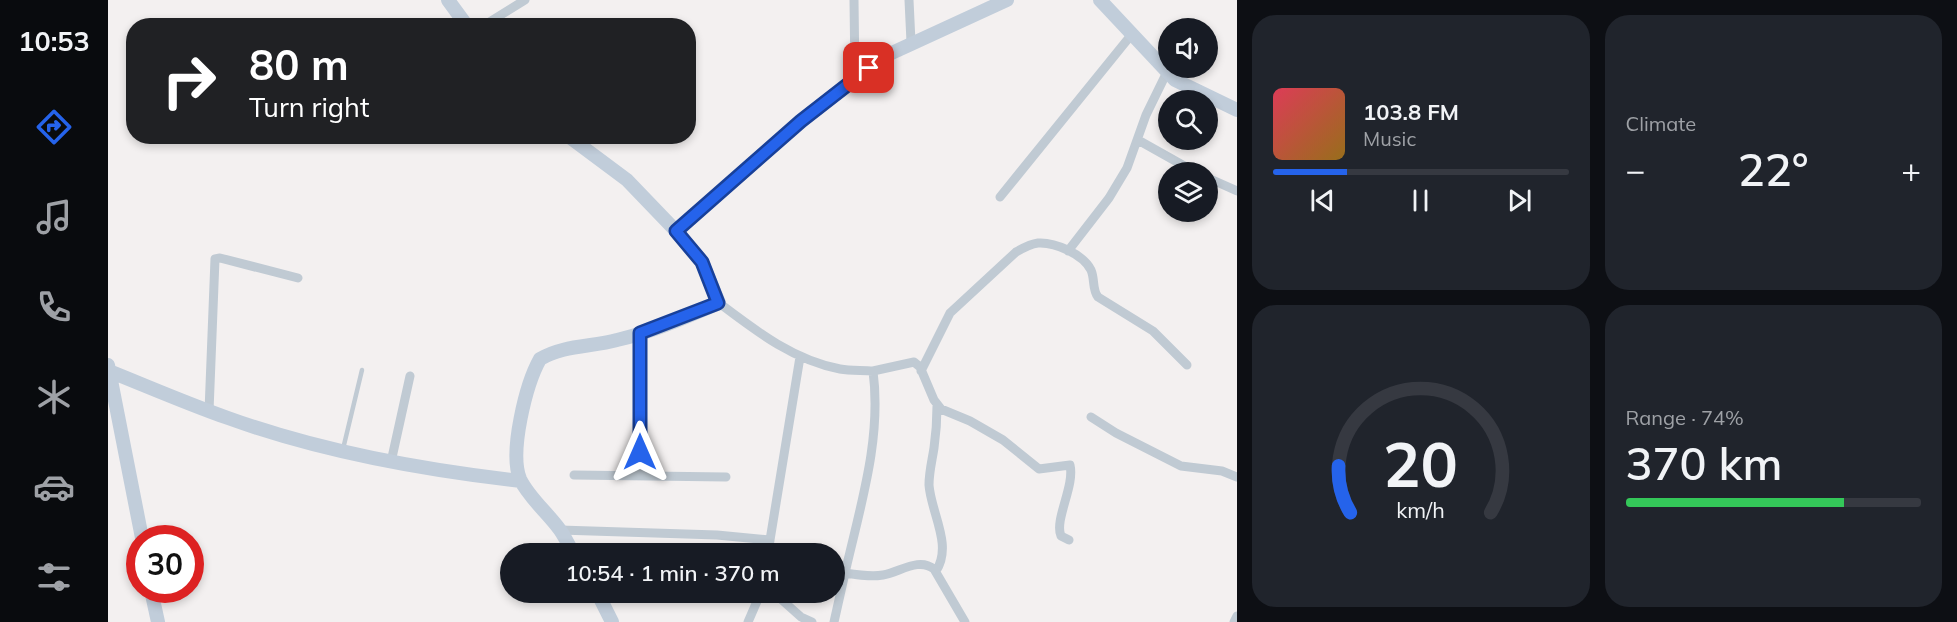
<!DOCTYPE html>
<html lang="en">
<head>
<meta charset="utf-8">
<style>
	:root { --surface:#171b24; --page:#20242c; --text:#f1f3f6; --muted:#9ea1a6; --line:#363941; --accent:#2563eb }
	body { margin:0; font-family:Mulish,sans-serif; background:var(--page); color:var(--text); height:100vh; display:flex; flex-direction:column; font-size:22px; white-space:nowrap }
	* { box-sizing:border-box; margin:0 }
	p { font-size:20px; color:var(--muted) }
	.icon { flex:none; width:33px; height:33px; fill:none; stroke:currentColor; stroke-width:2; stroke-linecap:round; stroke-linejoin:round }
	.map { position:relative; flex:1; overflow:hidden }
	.side { display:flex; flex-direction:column; gap:15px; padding:15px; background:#0d0f14; width:720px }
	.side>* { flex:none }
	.banner { position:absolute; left:18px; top:18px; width:570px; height:126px; border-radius:24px; box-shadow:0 3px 9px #0003; background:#202124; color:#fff; overflow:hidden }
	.buttons { position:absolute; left:1050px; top:18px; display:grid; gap:12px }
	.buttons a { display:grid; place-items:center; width:60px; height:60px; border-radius:50%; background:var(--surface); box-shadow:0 3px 9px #0003; font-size:30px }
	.speed { position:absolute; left:18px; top:525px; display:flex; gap:12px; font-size:30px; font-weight:700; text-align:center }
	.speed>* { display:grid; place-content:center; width:78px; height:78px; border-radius:50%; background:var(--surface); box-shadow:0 3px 9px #0003; line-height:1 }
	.speed .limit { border:9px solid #d22; background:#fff; color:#111 }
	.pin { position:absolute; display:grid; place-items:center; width:51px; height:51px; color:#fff; margin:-26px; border-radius:12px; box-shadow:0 3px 9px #0006 }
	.me { position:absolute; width:66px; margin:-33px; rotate:0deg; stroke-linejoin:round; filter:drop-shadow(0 0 4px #0008) }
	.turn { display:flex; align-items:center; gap:21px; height:126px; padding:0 24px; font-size:27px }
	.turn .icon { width:78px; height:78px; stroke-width:2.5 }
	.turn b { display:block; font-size:42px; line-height:51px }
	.big { font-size:45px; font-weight:600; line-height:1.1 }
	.side .widget { flex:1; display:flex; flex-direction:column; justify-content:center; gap:9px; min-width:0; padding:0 21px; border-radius:24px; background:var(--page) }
	.side .dial { align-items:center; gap:0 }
	.dial svg { height:156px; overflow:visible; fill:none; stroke:var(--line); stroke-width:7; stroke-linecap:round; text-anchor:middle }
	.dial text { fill:var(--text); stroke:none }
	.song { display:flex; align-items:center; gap:18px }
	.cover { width:72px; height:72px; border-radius:9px; background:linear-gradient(135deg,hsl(350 70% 55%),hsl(40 70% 35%)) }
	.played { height:6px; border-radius:3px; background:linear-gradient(90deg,var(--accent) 25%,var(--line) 25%) }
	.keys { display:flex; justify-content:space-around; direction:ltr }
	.heat { display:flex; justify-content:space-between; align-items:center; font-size:33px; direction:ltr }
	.charge { height:9px; border-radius:4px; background:linear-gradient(90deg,#34c759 74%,var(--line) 0) }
	.side .tiles { flex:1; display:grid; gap:15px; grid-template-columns:repeat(2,1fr) }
	.trip { position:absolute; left:392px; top:543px; width:345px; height:60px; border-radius:30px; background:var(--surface); box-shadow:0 3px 9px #0003; font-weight:600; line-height:60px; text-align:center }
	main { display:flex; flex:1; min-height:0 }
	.tab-bar { display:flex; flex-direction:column; width:108px; justify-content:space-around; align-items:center; background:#090b0e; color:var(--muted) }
	.tab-bar .icon { width:42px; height:42px }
	.tab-bar .on { color:var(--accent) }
	.tab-bar b { font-size:27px; color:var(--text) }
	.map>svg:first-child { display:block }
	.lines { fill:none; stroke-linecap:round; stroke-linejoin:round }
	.lane { stroke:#c0cad3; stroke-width:4.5 }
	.street { stroke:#c0cad3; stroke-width:9 }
	.secondary { stroke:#c1cdda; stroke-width:14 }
	.route-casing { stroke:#184099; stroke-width:15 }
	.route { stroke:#2563eb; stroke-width:10 }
</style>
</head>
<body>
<main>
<nav class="tab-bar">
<b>10:53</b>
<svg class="icon on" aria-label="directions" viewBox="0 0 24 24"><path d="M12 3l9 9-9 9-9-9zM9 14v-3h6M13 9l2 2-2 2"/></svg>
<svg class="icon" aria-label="music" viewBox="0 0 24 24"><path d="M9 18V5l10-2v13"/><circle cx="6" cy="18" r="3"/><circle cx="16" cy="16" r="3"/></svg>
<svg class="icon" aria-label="phone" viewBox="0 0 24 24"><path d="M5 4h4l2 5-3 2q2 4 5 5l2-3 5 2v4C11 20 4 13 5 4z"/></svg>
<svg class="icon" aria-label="climate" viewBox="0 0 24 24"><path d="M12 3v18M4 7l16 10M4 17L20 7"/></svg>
<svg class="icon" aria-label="car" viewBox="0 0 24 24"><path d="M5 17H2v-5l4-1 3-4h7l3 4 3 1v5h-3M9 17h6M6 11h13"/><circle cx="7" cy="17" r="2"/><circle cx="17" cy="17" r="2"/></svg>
<svg class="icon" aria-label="filters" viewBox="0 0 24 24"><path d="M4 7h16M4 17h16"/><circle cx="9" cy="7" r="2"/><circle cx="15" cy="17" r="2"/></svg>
</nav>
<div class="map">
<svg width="1129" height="622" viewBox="0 0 1129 622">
	<rect width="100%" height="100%" fill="#f3f0f0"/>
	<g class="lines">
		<path class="lane" d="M235,449L254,370"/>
		<path class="street" d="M746,0L747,78
			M801,0L803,42
			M375,26L417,0
			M1030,140L1087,172
			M1100,178L1129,191
			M892,197L1024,34
			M960,251L1001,198L1019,168L1038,115L1059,72
			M611,303C648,331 685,360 732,369C743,371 754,370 765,371C774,439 752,507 737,573
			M765,371L806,362L812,367L826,400L833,409L862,421L895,440L931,469L962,465C967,486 946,520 953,536L961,540
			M813,371L842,313L908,252C915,248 922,244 930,243C947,242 975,254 983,270C987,279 984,290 990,297L1045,331L1079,365
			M101,411L107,259L112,258L190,278
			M983,417L1008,433L1073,466L1114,471L1129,477
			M283,462L302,376
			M466,475L618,477
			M532,476V333
			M452,530L609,535L662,540L660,554
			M662,540L692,357
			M828,571C845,545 823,513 821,485C821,472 824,461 826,448C828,434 829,420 829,406
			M665,592L693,617L704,622
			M640,622L653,592
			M726,622L737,573C750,575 762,577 775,575C792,572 811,557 826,569L857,622
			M1126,622L1129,616"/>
		<path class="secondary" d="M340,0L359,26
			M992,0L1067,80L1129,110
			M460,136L519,180L568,231L594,262L611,303C578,317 544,332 509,340C484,347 455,345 432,359C418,384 401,452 412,479C421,498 440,513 452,530C457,537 461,546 466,554
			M568,231L693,121L775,57L899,0
			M0,365L34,538
			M1,371C41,387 80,404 120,418C214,452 314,470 413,481
			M43,590L50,622
			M489,592L504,622"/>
	</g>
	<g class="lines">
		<defs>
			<path id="route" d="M532,452V333L610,303L594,262L568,231L693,121L761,68"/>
		</defs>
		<use href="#route" class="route-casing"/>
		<use href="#route" class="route"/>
	</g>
</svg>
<div class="buttons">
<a><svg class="icon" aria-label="sound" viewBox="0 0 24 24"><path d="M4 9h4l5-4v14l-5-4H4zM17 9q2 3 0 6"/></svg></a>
<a><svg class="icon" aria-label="search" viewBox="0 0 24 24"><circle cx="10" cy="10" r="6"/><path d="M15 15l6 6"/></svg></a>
<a><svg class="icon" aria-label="layers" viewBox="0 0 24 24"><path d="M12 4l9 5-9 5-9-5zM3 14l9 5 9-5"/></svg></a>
</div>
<div class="speed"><div class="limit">30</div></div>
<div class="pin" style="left:761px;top:68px;background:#d93025"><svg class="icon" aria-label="arrive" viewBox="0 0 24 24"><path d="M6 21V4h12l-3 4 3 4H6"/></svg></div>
<svg class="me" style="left:532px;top:452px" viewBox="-20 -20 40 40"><path d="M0-17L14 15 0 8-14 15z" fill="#2563eb" stroke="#fff" stroke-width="4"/></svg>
<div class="trip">10:54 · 1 min · 370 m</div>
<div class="banner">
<div class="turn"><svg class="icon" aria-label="right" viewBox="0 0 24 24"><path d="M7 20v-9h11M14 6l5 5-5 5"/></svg><div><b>80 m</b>Turn right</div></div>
</div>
</div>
<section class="side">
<div class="tiles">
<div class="widget">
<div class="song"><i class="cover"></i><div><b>103.8 FM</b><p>Music</p></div></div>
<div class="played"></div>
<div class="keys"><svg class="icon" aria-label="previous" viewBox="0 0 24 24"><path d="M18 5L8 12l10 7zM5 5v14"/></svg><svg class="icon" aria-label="pause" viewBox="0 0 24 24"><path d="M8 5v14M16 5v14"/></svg><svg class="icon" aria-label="next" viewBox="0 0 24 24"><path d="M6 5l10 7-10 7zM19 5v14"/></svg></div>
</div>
<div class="widget"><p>Climate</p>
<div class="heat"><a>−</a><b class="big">22°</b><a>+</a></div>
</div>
<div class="widget dial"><svg viewBox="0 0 100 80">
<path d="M14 69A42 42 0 1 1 86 69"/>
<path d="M14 69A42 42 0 0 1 8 45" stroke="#2563eb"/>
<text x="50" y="56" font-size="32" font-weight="700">20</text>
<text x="50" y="72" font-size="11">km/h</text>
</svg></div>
<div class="widget"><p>Range · 74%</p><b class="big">370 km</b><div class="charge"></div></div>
</div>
</section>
</main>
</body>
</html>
